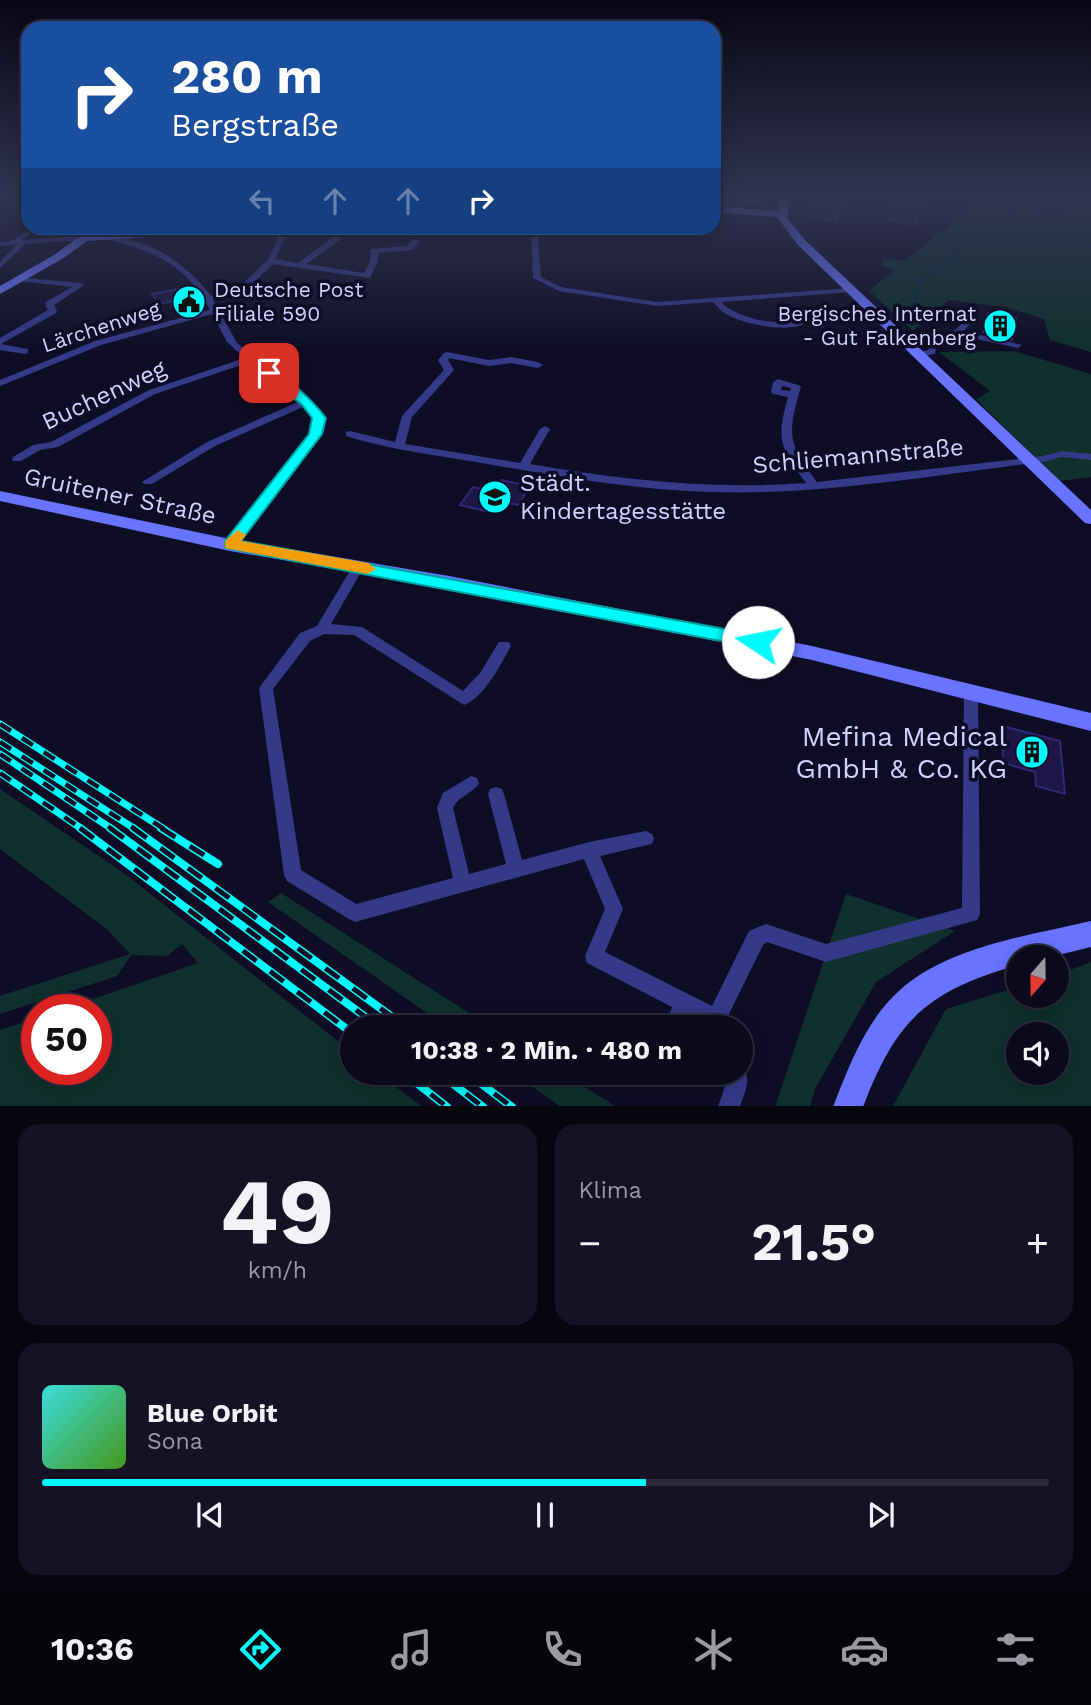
<!DOCTYPE html>
<html lang="de">
<head>
<meta charset="utf-8">
<style>
	:root { --surface:#0b0a1c; --page:#141325; --text:#f1f3f6; --muted:#9a9aa3; --line:#2b2b3b; --accent:#00fbfc }
	body { margin:0; font-family:"Work Sans",sans-serif; background:var(--page); color:var(--text); height:100vh; display:flex; flex-direction:column; font-size:26px; white-space:nowrap }
	* { box-sizing:border-box; margin:0 }
	p { font-size:23px; color:var(--muted) }
	.icon { flex:none; width:38px; height:38px; fill:none; stroke:currentColor; stroke-width:2; stroke-linecap:round; stroke-linejoin:round }
	.map { position:relative; height:1106px; overflow:hidden }
	.details { display:flex; flex-direction:column; gap:18px; padding:18px; background:#06060f; flex:1 }
	.details>* { flex:none }
	.hud { position:absolute; left:21px; top:21px; width:700px; height:214px; border-radius:21px; box-shadow:0 4px 18px #0003,0 0 0 2px var(--line); background:#1a4fa0; color:#fff; overflow:hidden }
	.needle { width:46px; rotate:200deg }
	.buttons { position:absolute; left:1006px; top:945px; display:grid; gap:14px }
	.buttons a { display:grid; place-items:center; width:63px; height:63px; border-radius:50%; background:var(--surface); box-shadow:0 4px 18px #0003,0 0 0 2px var(--line); font-size:35px }
	.speed { position:absolute; left:21px; top:994px; display:flex; gap:14px; font-size:35px; font-weight:700; text-align:center }
	.speed>* { display:grid; place-content:center; width:91px; height:91px; border-radius:50%; background:var(--surface); box-shadow:0 4px 18px #0003,0 0 0 2px var(--line); line-height:1 }
	.speed .limit { border:10px solid #d22; background:#fff; color:#111 }
	.pin { position:absolute; display:grid; place-items:center; width:60px; height:60px; color:#fff; margin:-30px; border-radius:14px; box-shadow:0 4px 10px #0006 }
	.me { position:absolute; width:77px; margin:-38px; rotate:281deg; stroke-linejoin:round; filter:drop-shadow(0 0 5px #0008) }
	.turn { display:flex; align-items:center; gap:24px; height:147px; padding:0 35px; font-size:32px }
	.turn .icon { width:91px; height:91px; stroke-width:2.5 }
	.turn b { display:block; font-size:49px; line-height:60px }
	.lanes { display:flex; align-items:center; height:66px; padding:0 35px; background:#0003; justify-content:center; gap:35px; direction:ltr }
	.lanes .off { opacity:.35 }
	.big { font-size:52px; font-weight:700; line-height:1.1 }
	.details .tile { flex:1; display:flex; flex-direction:column; justify-content:center; gap:10px; min-width:0; padding:0 24px; border-radius:21px; background:var(--page) }
	.details .dial { align-items:center; gap:0 }
	.dial b { font-size:91px; line-height:1 }
	.song { display:flex; align-items:center; gap:21px }
	.cover { width:84px; height:84px; border-radius:10px; background:linear-gradient(135deg,hsl(180 70% 55%),hsl(100 70% 35%)) }
	.played { height:7px; border-radius:4px; background:linear-gradient(90deg,var(--accent) 60%,var(--line) 60%) }
	.keys { display:flex; justify-content:space-around; direction:ltr }
	.heat { display:flex; justify-content:space-between; align-items:center; font-size:38px; direction:ltr }
	.details .tiles { flex:1; display:grid; gap:18px; grid-template-columns:1fr 1fr }
	.tile:last-child { grid-column:span 2 }
	.trip { position:absolute; left:340px; top:1015px; width:413px; height:70px; border-radius:35px; background:var(--surface); box-shadow:0 4px 18px #0003,0 0 0 2px var(--line); font-weight:700; line-height:70px; text-align:center }
	.dock { display:flex; height:112px; justify-content:space-around; align-items:center; background:#04040b; color:var(--muted) }
	.dock .icon { width:49px; height:49px }
	.dock .current { color:var(--accent) }
	.dock b { font-size:32px; color:var(--text) }
	.map>svg:first-child { display:block }
	.green { fill:#0f302c; fill-rule:evenodd }
	.water { fill:#08264a }
	.lines { fill:none; stroke-linecap:round; stroke-linejoin:round }
	.stream-far1 { stroke:#08264a; stroke-width:2 }
	.stream { stroke:#08264a; stroke-width:2.5 }
	.building { fill:#1d1748; stroke:#302876; stroke-width:2 }
	.street { fill:#343988; fill-rule:evenodd }
	.secondary { fill:#6873ff; fill-rule:evenodd }
	.rail-far1-casing { stroke:#00fbfc; stroke-width:7 }
	.rail-casing { stroke:#00fbfc; stroke-width:8 }
	.rail-far1 { stroke:#0f0d26; stroke-width:4.5; stroke-dasharray:13; stroke-linecap:butt }
	.rail { stroke:#0f0d26; stroke-width:5; stroke-dasharray:17; stroke-linecap:butt }
	.route { fill:#00fbfc; stroke:#00a3a4; stroke-width:2 }
	.slow { fill:#f59e0b }
	.labels { text-anchor:middle; stroke-width:7; stroke-linejoin:round; paint-order:stroke }
	.far-poi-label { font-size:21px; fill:#d2d1ff; stroke:#0f0d26; text-anchor:start }
	.far-street-label { font-size:21px; fill:#d2d1ff; stroke:#0f0d26 }
	.street-label { font-size:24px; fill:#d2d1ff; stroke:#0f0d26 }
	.poi-label { font-size:24px; fill:#d2d1ff; stroke:#0f0d26; text-anchor:start }
	.near-poi-label { font-size:28px; fill:#d2d1ff; stroke:#0f0d26; text-anchor:end }
</style>
</head>
<body>
<div class="map">
<svg width="1091" height="1107" viewBox="0 0 1091 1107">
	<rect width="100%" height="100%" fill="#0f0d26"/>
	<path class="green" d="M714,197H770L762,205L714,206Z
		M977,197H1044L1091,203V352L1050,340L1044,319L1005,307L949,300L913,331L869,291L894,270L882,265L883,258L905,261L969,209Z
		M1014,351L1091,374V477L1059,481L976,399L990,391L939,352Z
		M0,789L121,871L352,1052V1073H378L421,1106H0V1030L37,1018V1069H96V1010H61L198,963L182,944L167,956L131,955L117,976L0,1014V996L130,954L108,930L0,849Z
		M281,893L491,1027H447L268,902Z
		M846,894L955,931L876,982L815,1089L810,1106L775,1107Z
		M1091,962V1106H893L946,1009L1018,987V996H1057V975ZM1018,1034H1057V1073H1018Z
		M512,1073H562L615,1106H560Z"/>
	<path class="water" d="M1030,199L1087,204L1091,207L1072,205L1071,211C1052,218 1038,214 1021,201Z"/>
	<g class="lines">
		<path class="stream-far1" d="M1013,200L1025,201
			M1048,211L1050,226L1091,247
			M913,304L920,290L919,284L975,236L1017,218L1006,201"/>
		<path class="stream" d="M912,306L914,302"/>
	</g>
	<path class="building" d="M819,197H844L836,221L809,217Z
		M891,197H921L916,225L890,220Z
		M178,289L185,299L159,304L152,294Z
		M988,313L1016,318L1012,340L983,332Z
		M501,480L530,486L518,505L508,503L504,508L494,506L490,512L460,505L473,487L492,491Z
		M1002,726L1060,741L1065,794L1036,786L1035,772L1003,763Z"/>
	<g class="lines">
		<path class="street" d="M34,228H41L20,240L83,236L87,238L83,240L25,244L0,268V262L16,245L0,246V242L11,241Z
			M283,228H289L275,259L298,263L333,237V228H339L340,240L306,264L364,273L370,261L371,249L407,246L413,239L420,241L412,250L378,253V261L370,278L273,264L244,292L213,300L237,343L305,395L324,418L319,436L234,548L230,549L224,545L310,434L314,418L305,406L215,446L152,484H144L142,482L207,442L300,401L250,362L155,394L58,447L40,450L21,461H13L12,459L13,457L33,445L51,442L149,390L245,358L227,342L212,314L101,345L0,386V380L95,341L210,310C187,263 146,247 98,238V236C142,234 185,261 211,296L238,288L268,260Z
			M531,228H537L541,277L561,287L657,302L851,288L855,290L851,292L721,302C737,319 780,327 802,320L806,323C791,333 747,325 730,316C723,313 718,308 713,302L657,306L559,291L533,278Z
			M16,277L80,283L84,285L54,305L57,311L56,313L1,344L28,349V353L25,354L0,350V338L48,310L45,304L46,302L72,287L19,281L15,279Z
			M970,316L974,319L964,331L1022,345L1018,348L958,335L937,341L935,354L916,357V353L928,350L930,337L955,330Z
			M447,352L489,360L511,357L538,362L543,365L538,368L511,363L489,366L449,358L448,360L454,370L412,417L405,444L520,463L540,429L545,426L550,429L530,464C622,480 713,490 806,483C780,448 776,440 788,397L773,394L771,392L773,382L778,379L801,386C788,434 786,441 817,482L1043,456L1062,451L1091,454V460L1062,457L1043,462C932,475 821,496 709,492C636,490 564,477 493,465C443,456 394,451 346,436V432L350,431L395,442L402,416L444,370L438,360L444,353ZM782,386L791,388L790,391L781,390Z
			M358,563L364,567L331,624L362,627L463,691L480,673L499,642H509L511,646C501,664 484,698 464,705L354,635L324,634L310,641L273,689L301,870L356,904L453,878L437,808L443,793L471,776L477,778L479,783C473,794 458,796 453,808L469,874L506,864L488,794L490,789L496,787L502,789L504,794L522,860L589,842L646,831L652,834L654,839L652,844L600,856L623,909L605,952L712,1006L749,931L766,924L826,944L962,908L964,692L966,688L971,686L976,688L978,692L980,914L977,920L826,962L767,942L763,945L723,1026L712,1027L689,1016L685,1027H665L672,1007L587,963L585,956L605,909L584,859L355,922L349,919L287,881L284,875L259,688L300,633L317,626L354,564Z
			M740,1067C754,1076 744,1093 740,1107H718L726,1083L723,1080L720,1073H740Z"/>
		<path class="secondary" d="M780,197H790L787,218L805,240L1091,510V524L1085,523L797,244L777,217L714,212V206L778,211Z
			M200,228H243L238,231L87,241L62,259L0,294V286L54,255L88,230H96L95,234Z
			M0,491L230,539L449,576L812,646L1091,713V731L812,660L449,588L230,551L0,501Z
			M1091,921V947L1050,957H1018V965C928,991 897,1018 863,1107H833C849,1066 866,1020 900,990C950,946 1028,936 1091,921Z"/>
		<defs>
			<path id="rail-far1" d="M0,724L164,829
				M0,742L135,829
				M0,754L112,829
				M0,773L82,829"/>
			<path id="rail" d="M80,828L352,1033
				M110,828L379,1027
				M133,828L406,1027
				M161,828L218,864
				M404,1073L447,1107
				M439,1073L483,1107
				M467,1073L512,1107"/>
		</defs>
		<use href="#rail-far1" class="rail-far1-casing"/>
		<use href="#rail" class="rail-casing"/>
		<use href="#rail-far1" class="rail-far1"/>
		<use href="#rail" class="rail"/>
	</g>
	<linearGradient id="sky" x2="0" y2="1"><stop stop-color="#080715"/><stop offset="0.56" stop-color="#313552"/><stop offset="1" stop-color="#313552" stop-opacity="0"/></linearGradient>
	<rect width="1091" height="352" fill="url(#sky)"/>
	<path class="route" d="M265,371C282,368 316,405 326,418L322,434L241,541L758,635L766,642L758,648L225,548V541L309,434L312,418L302,405L265,376Z"/>
	<path class="slow" d="M238,530L246,535L241,541L368,563L376,569L368,574L225,548V541Z"/>
	<defs>
		<symbol id="civic-disc" viewBox="-11 -11 22 22"><circle r="9.5" fill="#00fbfc" stroke="#0f0d26"/><path d="M-.6-6.5H3V-4.5H.6V-3L4-1V1h2V6H-6V1h2V-1L-.6-3ZM-1.2 2.5V6h2.4V2.5Z" fill="#111"/></symbol>
		<symbol id="building-disc" viewBox="-11 -11 22 22"><circle r="9.5" fill="#00fbfc" stroke="#0f0d26"/><path d="M-4-6H4V6H1V3H-1V6H-4ZM-2.5-4.3h1.7v1.8h-1.7ZM.8-4.3h1.7v1.8H.8ZM-2.5-1h1.7V.8h-1.7ZM.8-1h1.7V.8H.8Z" fill="#111"/></symbol>
		<symbol id="school-disc" viewBox="-11 -11 22 22"><circle r="9.5" fill="#00fbfc" stroke="#0f0d26"/><path d="M0-5L7-2L0 1L-7-2ZM-4 1L0 2.5L4 1V4Q0 6-4 4Z" fill="#111"/></symbol>
	</defs>
	<g fill-rule="evenodd">
		<use href="#civic-disc" x="170" y="283" width="38" height="38"/>
		<use href="#building-disc" x="981" y="307" width="38" height="38"/>
		<use href="#school-disc" x="476" y="478" width="38" height="38"/>
		<use href="#building-disc" x="1013" y="733" width="38" height="38"/>
	</g>
	<g class="labels">
		<g class="far-poi-label">
			<text x="214" y="297">Deutsche Post<tspan x="214" dy="24">Filiale 590</tspan></text>
			<text x="976" y="321" text-anchor="end">Bergisches Internat<tspan x="976" dy="24">- Gut Falkenberg</tspan></text>
		</g>
		<g class="far-street-label">
			<text transform="translate(101 327) rotate(-18)" y="7">Lärchenweg</text>
		</g>
		<g class="street-label">
			<text transform="translate(104 395) rotate(-25)" y="8">Buchenweg</text>
			<text transform="translate(858 456) rotate(-5)" y="8">Schliemannstraße</text>
			<text transform="translate(120 496) rotate(12)" y="8">Gruitener Straße</text>
		</g>
		<g class="poi-label">
			<text x="520" y="491">Städt.<tspan x="520" dy="28">Kindertagesstätte</tspan></text>
		</g>
		<g class="near-poi-label">
			<text x="1007" y="746">Mefina Medical<tspan x="1007" dy="32">GmbH &amp; Co. KG</tspan></text>
		</g>
	</g>
</svg>
<div class="buttons">
<a><svg class="needle" viewBox="-14 -14 28 28"><path d="M0-13l5 13h-10z" fill="#e53935"/><path d="M0 13l5-13h-10z" fill="#9a9aa3"/></svg></a>
<a><svg class="icon" aria-label="sound" viewBox="0 0 24 24"><path d="M4 9h4l5-4v14l-5-4H4zM17 9q2 3 0 6"/></svg></a>
</div>
<div class="speed"><div class="limit">50</div></div>
<div class="pin" style="left:269px;top:373px;background:#d93025"><svg class="icon" aria-label="arrive" viewBox="0 0 24 24"><path d="M6 21V4h12l-3 4 3 4H6"/></svg></div>
<svg class="me" style="left:758px;top:642px" viewBox="-20 -20 40 40"><circle r="19" fill="#fff"/><path d="M0-13L10 11 0 6-10 11z" fill="#00fbfc"/></svg>
<div class="trip">10:38 · 2 Min. · 480 m</div>
<div class="hud">
<div class="turn"><svg class="icon" aria-label="right" viewBox="0 0 24 24"><path d="M7 20v-9h11M14 6l5 5-5 5"/></svg><div><b>280 m</b>Bergstraße</div></div>
<div class="lanes"><svg class="icon off" aria-label="left" viewBox="0 0 24 24"><path d="M17 20v-9H6M10 6l-5 5 5 5"/></svg><svg class="icon off" aria-label="ahead" viewBox="0 0 24 24"><path d="M12 20V5M6 11l6-6 6 6"/></svg><svg class="icon off" aria-label="ahead" viewBox="0 0 24 24"><path d="M12 20V5M6 11l6-6 6 6"/></svg><svg class="icon" aria-label="right" viewBox="0 0 24 24"><path d="M7 20v-9h11M14 6l5 5-5 5"/></svg></div>
</div>
</div>
<section class="details">
<div class="tiles">
<div class="tile dial"><b>49</b><p>km/h</p></div>
<div class="tile"><p>Klima</p>
<div class="heat"><a>−</a><b class="big">21.5°</b><a>+</a></div>
</div>
<div class="tile">
<div class="song"><i class="cover"></i><div><b>Blue Orbit</b><p>Sona</p></div></div>
<div class="played"></div>
<div class="keys"><svg class="icon" aria-label="previous" viewBox="0 0 24 24"><path d="M18 5L8 12l10 7zM5 5v14"/></svg><svg class="icon" aria-label="pause" viewBox="0 0 24 24"><path d="M8 5v14M16 5v14"/></svg><svg class="icon" aria-label="next" viewBox="0 0 24 24"><path d="M6 5l10 7-10 7zM19 5v14"/></svg></div>
</div>
</div>
</section>
<nav class="dock">
<b>10:36</b>
<svg class="icon current" aria-label="directions" viewBox="0 0 24 24"><path d="M12 3l9 9-9 9-9-9zM9 14v-3h6M13 9l2 2-2 2"/></svg>
<svg class="icon" aria-label="music" viewBox="0 0 24 24"><path d="M9 18V5l10-2v13"/><circle cx="6" cy="18" r="3"/><circle cx="16" cy="16" r="3"/></svg>
<svg class="icon" aria-label="phone" viewBox="0 0 24 24"><path d="M5 4h4l2 5-3 2q2 4 5 5l2-3 5 2v4C11 20 4 13 5 4z"/></svg>
<svg class="icon" aria-label="climate" viewBox="0 0 24 24"><path d="M12 3v18M4 7l16 10M4 17L20 7"/></svg>
<svg class="icon" aria-label="car" viewBox="0 0 24 24"><path d="M5 17H2v-5l4-1 3-4h7l3 4 3 1v5h-3M9 17h6M6 11h13"/><circle cx="7" cy="17" r="2"/><circle cx="17" cy="17" r="2"/></svg>
<svg class="icon" aria-label="filters" viewBox="0 0 24 24"><path d="M4 7h16M4 17h16"/><circle cx="9" cy="7" r="2"/><circle cx="15" cy="17" r="2"/></svg>
</nav>
</body>
</html>
